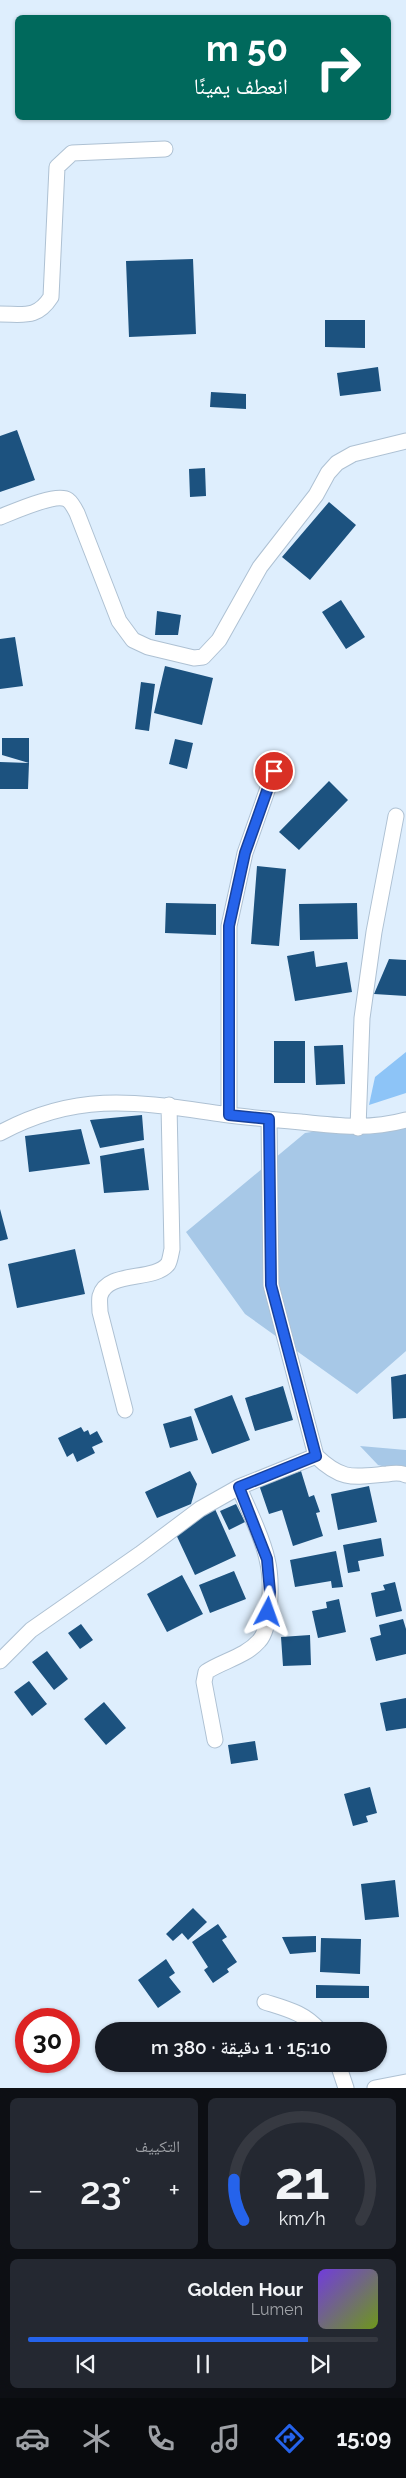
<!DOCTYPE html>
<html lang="ar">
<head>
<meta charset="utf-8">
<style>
	:root { --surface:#171b24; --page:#242831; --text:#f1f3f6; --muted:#9ea1a6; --line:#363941; --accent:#2563eb }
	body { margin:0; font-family:Raleway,"Noto Naskh Arabic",sans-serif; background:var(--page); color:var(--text); direction:rtl; height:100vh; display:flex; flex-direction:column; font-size:19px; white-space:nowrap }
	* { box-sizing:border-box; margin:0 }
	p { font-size:16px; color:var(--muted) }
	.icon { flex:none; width:28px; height:28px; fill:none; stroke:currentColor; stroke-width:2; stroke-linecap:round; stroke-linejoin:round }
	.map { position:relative; height:2088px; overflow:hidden; direction:ltr }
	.panel { display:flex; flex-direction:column; gap:10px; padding:10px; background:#0d0f14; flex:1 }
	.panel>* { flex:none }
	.guide { position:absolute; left:15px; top:15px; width:376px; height:105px; border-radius:8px; box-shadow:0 1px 4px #0004; direction:rtl; background:#00695c; color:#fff; overflow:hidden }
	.speed { position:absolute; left:15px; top:2008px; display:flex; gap:10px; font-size:25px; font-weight:700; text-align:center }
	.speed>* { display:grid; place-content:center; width:65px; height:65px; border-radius:50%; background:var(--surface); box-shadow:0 1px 4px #0004; line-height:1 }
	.speed .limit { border:8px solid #d22; background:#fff; color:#111 }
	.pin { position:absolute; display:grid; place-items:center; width:42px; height:42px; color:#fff; margin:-21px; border:2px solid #fff; border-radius:50%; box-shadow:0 1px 5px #0007 }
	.me { position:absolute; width:55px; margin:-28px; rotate:4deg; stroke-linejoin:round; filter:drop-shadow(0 0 4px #0008) }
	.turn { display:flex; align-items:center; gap:18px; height:105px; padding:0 20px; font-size:22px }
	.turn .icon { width:65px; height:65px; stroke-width:2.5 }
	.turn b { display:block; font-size:35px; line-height:42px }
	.big { font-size:38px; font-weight:600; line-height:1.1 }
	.panel .card { flex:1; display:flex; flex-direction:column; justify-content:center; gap:8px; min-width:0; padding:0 18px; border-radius:8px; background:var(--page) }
	.panel .dial { align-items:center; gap:0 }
	.dial svg { height:130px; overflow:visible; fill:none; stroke:var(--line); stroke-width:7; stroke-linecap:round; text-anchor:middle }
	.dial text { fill:var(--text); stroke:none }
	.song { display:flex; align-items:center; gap:15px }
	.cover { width:60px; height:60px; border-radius:8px; background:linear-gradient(135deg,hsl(260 70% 55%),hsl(80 70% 35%)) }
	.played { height:5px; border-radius:2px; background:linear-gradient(90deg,var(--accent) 80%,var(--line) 80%) }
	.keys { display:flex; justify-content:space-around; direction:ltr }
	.heat { display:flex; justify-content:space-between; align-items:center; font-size:28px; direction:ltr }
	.panel .tiles { flex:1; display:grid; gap:10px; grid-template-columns:1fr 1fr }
	.card:last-child { grid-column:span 2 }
	.trip { position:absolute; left:95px; top:2022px; width:292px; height:50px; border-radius:25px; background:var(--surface); box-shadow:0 1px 4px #0004; font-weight:600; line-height:50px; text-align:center; direction:rtl }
	.tab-bar { display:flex; height:80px; justify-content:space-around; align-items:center; background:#090b0e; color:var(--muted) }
	.tab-bar .icon { width:35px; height:35px }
	.tab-bar .on { color:var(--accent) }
	.tab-bar b { font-size:22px; color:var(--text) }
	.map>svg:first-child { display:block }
	.green { fill:#a7c8e7 }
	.forest { fill:#8dc4f7 }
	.building { fill:#1c527f }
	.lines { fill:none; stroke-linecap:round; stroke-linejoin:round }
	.minor-casing { stroke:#aec1d3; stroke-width:17 }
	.minor { stroke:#fff; stroke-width:15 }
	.route-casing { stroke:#184099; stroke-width:12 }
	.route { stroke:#2563eb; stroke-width:9 }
</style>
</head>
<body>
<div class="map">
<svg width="406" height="2088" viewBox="0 0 406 2088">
	<rect width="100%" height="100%" fill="#deeefd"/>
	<path class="green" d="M406,1117V1351L357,1394L245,1314L186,1232L305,1133Z
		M360,1446L406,1450V1472L378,1465Z"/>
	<path class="forest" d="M406,1052V1093L369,1105L375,1077Z"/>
	<path class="building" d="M193,259L196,334L129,337L126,261Z
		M325,320H365V348L325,347Z
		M378,367L381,391L340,396L337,373Z
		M211,392L246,394V409L210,407Z
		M17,430L35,480L0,492V436Z
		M205,468L206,496L190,497L189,469Z
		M329,502L356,525L310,580L282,557Z
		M341,600L365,637L346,649L322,612Z
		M157,611L181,615L178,635H155Z
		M15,637L23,686L0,689V639Z
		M165,666L213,678L202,725L154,713Z
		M141,682L155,684L149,731L135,729Z
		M2,738H29V763L28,789H0V762L29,763L2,755Z
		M175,739L193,743L187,769L169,764Z
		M329,781L348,800L299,850L279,832Z
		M257,866L286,869L279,946L251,944Z
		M166,903L216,904V935L165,933Z
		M357,903L358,939L300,940L299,904Z
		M314,951L316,967L347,962L352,992L295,1001L287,956Z
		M389,959L406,960V996L374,994Z
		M274,1041H305V1083H274Z
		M343,1045L345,1084L316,1085L314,1046Z
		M142,1115L144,1140L100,1148L90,1120Z
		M81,1129L90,1164L29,1172L25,1136Z
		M144,1148L149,1190L104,1193L100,1156Z
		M0,1209L8,1239L0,1241Z
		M75,1249L85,1294L17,1308L8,1264Z
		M406,1374V1418L393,1419L391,1377Z
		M283,1386L293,1420L255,1431L245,1398Z
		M232,1395L250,1440L212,1454L194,1409Z
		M191,1416L198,1440L170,1448L163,1424Z
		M81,1427L84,1432L88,1430L90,1435L97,1431L103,1442L92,1447L95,1453L77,1462L73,1453L67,1457L58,1438Z
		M190,1471L197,1484L191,1504L157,1518L145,1492Z
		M301,1471L309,1497L314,1495L320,1512L316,1513L323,1536L293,1546L282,1510L269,1514L259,1485Z
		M369,1486L377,1522L338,1530L331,1494Z
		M236,1504L245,1522L229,1530L220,1511Z
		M215,1509L236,1556L195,1575L173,1528Z
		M381,1538L384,1556L358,1561L360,1571L348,1573L343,1545Z
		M336,1551L343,1587L332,1588L331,1581L295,1587L290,1560Z
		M234,1571L246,1599L210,1613L199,1585Z
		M182,1575L203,1614L167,1632L147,1594Z
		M395,1582L402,1611L376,1617L371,1593L385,1590L383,1585Z
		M339,1599L346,1632L318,1638L312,1611L327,1608L326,1602Z
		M403,1619L406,1629V1654L376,1661L370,1638L381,1635L379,1625Z
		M81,1624L93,1640L80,1649L68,1633Z
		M310,1635L311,1665L283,1666L281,1637Z
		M47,1651L68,1679L54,1690L32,1662Z
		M29,1681L47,1704L32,1716L14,1692Z
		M406,1698V1728L386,1731L380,1703Z
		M104,1702L126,1728L106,1745L84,1719Z
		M255,1741L258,1760L231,1764L228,1745Z
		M370,1787L377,1813L366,1816L368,1822L353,1826L344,1794Z
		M395,1880L399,1917L365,1920L361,1884Z
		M193,1908L207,1922L188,1940L182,1933L173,1941L166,1934Z
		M218,1924L227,1937L222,1940L237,1962L227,1969L229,1972L213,1983L204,1970L208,1967L192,1942Z
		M316,1936V1952L290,1954L282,1937Z
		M321,1938L361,1939L360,1974L320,1972Z
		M166,1959L175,1973L169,1977L181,1992L158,2008L138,1980Z
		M316,1985L369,1986V1998H316Z"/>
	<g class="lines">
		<defs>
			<path id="minor" d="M0,314C24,314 37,319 51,297L57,167L72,153L165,149
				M0,517C13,512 57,492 68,500C72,503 75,509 77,513L119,621L133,640L148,647L194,658L203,657L219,640L260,567L316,495L328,473L337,463L353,454L406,441
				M229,1115V926L245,853L274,771
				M269,1119L271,1285L316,1456C342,1481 353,1477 387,1474C393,1473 400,1472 406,1475
				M358,1128L362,1018L374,932L396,816
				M0,1133C81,1089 143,1103 229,1115C253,1118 277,1120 301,1122C337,1126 370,1130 406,1120
				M125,1410L100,1312C100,1307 99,1300 100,1296C107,1270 154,1282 168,1264C170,1261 171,1253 172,1249L169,1105
				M0,1661L31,1630L140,1554L200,1509L239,1487L316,1456
				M215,1740L204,1682L206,1672C222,1661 245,1657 259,1641C272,1627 272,1578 267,1559C262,1535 248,1510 239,1487
				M265,2002C287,2009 305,2013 320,2031
				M338,2064L346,2088
				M375,2088L406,2082"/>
		</defs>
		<use href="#minor" class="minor-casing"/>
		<use href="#minor" class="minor"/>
	</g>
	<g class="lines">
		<defs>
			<path id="route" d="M268,1612L270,1592L267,1559L239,1487L316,1456L271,1285L269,1119L229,1115V926L245,853L274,771"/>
		</defs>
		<use href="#route" class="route-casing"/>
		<use href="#route" class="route"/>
	</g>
</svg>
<div class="speed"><div class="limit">30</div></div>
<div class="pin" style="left:274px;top:771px;background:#d93025"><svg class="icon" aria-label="arrive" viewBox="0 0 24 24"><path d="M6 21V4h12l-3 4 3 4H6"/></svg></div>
<svg class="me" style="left:268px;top:1612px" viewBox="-20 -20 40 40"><path d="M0-17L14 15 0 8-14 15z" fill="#2563eb" stroke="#fff" stroke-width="4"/></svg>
<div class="trip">15:10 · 1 دقيقة · 380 m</div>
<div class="guide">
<div class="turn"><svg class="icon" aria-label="right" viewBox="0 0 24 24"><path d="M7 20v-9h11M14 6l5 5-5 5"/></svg><div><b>50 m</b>انعطف يمينًا</div></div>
</div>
</div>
<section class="panel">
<div class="tiles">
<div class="card dial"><svg viewBox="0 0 100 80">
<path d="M14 69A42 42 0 1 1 86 69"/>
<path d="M14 69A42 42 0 0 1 8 44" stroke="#2563eb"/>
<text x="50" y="56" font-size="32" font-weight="700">21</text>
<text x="50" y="72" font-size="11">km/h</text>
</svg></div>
<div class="card"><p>التكييف</p>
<div class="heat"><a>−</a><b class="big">23°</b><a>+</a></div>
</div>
<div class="card">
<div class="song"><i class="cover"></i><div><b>Golden Hour</b><p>Lumen</p></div></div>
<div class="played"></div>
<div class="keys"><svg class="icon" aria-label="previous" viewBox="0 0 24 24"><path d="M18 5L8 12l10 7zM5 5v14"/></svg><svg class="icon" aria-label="pause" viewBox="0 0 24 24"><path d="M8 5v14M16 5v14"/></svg><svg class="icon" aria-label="next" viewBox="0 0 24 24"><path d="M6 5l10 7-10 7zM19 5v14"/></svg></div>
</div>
</div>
</section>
<nav class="tab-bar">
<b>15:09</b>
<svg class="icon on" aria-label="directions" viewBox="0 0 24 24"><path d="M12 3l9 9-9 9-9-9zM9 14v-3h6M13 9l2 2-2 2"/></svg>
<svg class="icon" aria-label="music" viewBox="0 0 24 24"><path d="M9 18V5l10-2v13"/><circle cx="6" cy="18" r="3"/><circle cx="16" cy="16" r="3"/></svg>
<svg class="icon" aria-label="phone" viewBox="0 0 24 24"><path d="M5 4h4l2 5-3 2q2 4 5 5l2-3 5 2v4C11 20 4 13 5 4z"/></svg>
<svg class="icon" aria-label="climate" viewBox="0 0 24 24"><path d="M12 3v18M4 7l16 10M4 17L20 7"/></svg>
<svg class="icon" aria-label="car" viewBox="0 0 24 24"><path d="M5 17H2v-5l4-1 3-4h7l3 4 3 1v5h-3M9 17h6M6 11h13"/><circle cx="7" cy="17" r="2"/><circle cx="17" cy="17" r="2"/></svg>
</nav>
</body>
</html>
